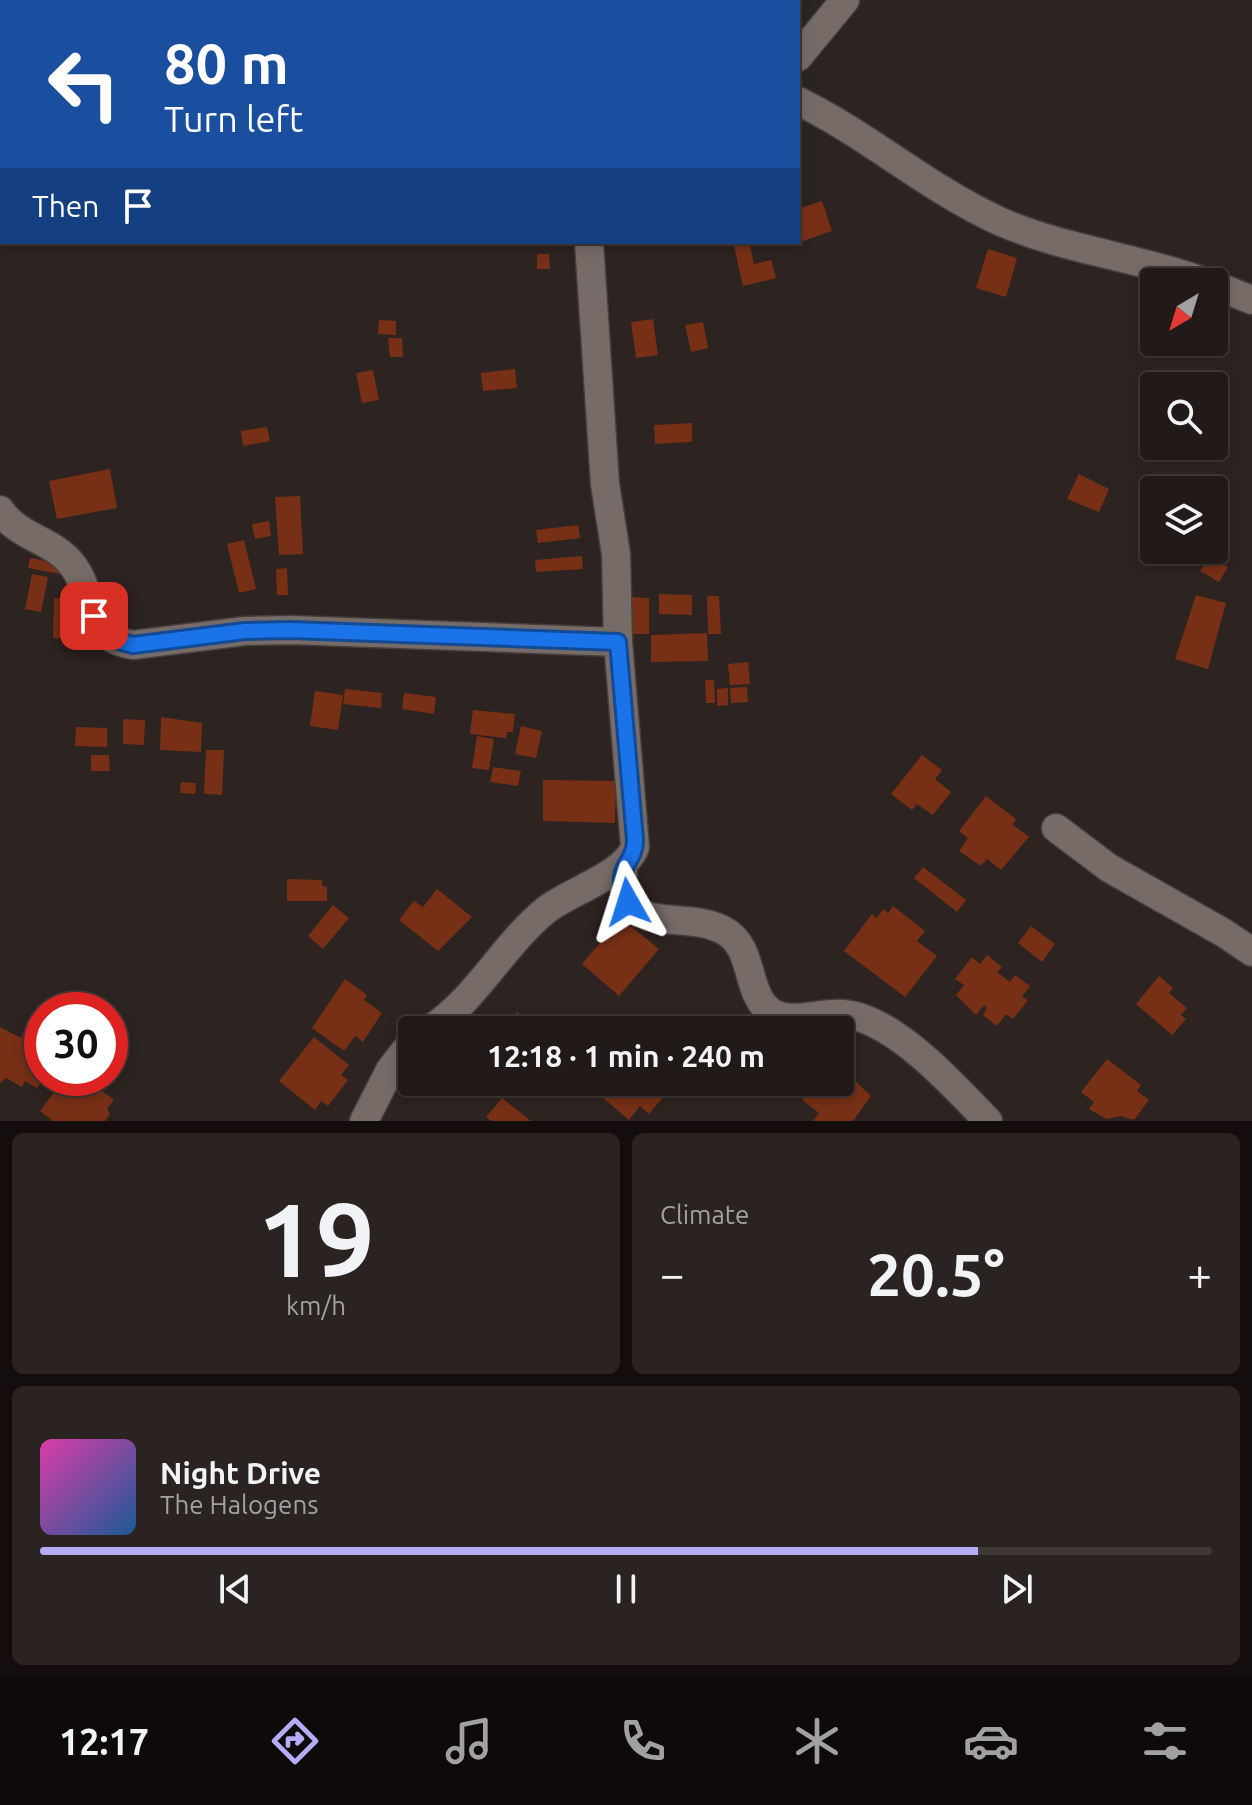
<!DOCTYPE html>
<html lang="en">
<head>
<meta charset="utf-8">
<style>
	:root { --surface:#221a18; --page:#2a2321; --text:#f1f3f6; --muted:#a2a1a2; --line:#3f3837; --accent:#b5acf8 }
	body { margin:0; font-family:Ubuntu,sans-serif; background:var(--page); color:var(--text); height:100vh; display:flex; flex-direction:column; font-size:30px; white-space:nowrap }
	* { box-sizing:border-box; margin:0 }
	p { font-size:26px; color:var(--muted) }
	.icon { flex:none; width:44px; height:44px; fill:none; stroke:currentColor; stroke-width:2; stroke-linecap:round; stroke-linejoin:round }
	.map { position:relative; height:1121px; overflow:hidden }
	.details { display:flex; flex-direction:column; gap:12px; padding:12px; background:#130e0d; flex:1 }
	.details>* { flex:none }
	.guide { position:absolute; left:0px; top:0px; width:800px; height:244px; box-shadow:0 4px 12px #0003,0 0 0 2px var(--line); background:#1a4fa0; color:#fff; overflow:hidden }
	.needle { width:52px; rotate:218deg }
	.controls { position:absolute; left:1140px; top:268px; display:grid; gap:16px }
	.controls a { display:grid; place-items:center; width:88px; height:88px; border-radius:8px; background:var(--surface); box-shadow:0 4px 12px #0003,0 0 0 2px var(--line); font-size:40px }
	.speed { position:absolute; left:24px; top:992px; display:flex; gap:16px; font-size:40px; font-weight:700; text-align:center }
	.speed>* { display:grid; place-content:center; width:104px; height:104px; border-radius:50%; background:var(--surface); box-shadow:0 4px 12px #0003,0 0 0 2px var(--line); line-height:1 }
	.speed .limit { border:12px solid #d22; background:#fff; color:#111 }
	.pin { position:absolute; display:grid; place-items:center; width:68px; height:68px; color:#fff; margin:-34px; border-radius:16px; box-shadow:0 4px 12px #0006 }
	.me { position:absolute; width:88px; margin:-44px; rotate:354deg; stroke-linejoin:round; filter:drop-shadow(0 0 6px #0008) }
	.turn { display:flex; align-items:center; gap:28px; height:168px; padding:0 32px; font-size:36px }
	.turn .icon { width:104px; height:104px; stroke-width:2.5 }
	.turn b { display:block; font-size:56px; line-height:68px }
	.then { display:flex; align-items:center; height:76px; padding:0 32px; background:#0003; gap:16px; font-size:30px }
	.big { font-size:60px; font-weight:700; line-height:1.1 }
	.details .widget { flex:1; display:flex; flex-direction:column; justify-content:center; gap:12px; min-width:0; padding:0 28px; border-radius:12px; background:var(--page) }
	.details .dial { align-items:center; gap:0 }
	.dial b { font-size:104px; line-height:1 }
	.song { display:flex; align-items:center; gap:24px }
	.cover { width:96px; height:96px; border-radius:12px; background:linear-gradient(135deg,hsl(320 70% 55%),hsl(210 70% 35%)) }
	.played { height:8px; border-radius:4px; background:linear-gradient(90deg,var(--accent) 80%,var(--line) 80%) }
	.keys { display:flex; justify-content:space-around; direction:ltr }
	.heat { display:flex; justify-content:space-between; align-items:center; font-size:44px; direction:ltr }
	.details .tiles { flex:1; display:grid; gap:12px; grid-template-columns:1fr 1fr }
	.widget:last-child { grid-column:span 2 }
	.trip { position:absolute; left:398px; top:1016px; width:456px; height:80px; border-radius:8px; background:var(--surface); box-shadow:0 4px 12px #0003,0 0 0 2px var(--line); font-weight:700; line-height:80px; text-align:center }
	.tab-bar { display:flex; height:128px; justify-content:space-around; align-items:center; background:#0e0a0a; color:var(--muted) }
	.tab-bar .icon { width:56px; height:56px }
	.tab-bar .selected { color:var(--accent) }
	.tab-bar b { font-size:36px; color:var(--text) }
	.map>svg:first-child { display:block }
	.building { fill:#773015 }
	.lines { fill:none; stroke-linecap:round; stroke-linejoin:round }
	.minor-casing { stroke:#463e3b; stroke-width:31 }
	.minor { stroke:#776b67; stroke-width:28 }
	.route-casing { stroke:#114b97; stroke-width:20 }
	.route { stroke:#1a73e8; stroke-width:14 }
</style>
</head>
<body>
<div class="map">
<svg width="1252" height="1121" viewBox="0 0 1252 1121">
	<rect width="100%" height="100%" fill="#2d2320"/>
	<path class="building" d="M822,201L832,231L789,246L788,242H798V209Z
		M749,242L754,264L771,260L776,278L743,286L734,246Z
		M988,249L1017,258L1006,297L976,288Z
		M537,254H549L550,269H537Z
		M653,319L658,355L636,358L631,322Z
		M379,320L396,321V335L378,334Z
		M703,322L708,348L691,352L685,325Z
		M388,338H402L403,357H390Z
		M515,369L517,388L483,391L481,373Z
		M373,370L379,400L362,403L356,373Z
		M692,423V442L655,444L654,425Z
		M267,427L270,441L243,446L241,431Z
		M110,469L117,508L57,519L49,481Z
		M1079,474L1109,489L1099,512L1067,499Z
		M300,496L303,554L279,555L275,497Z
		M269,521L271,536L255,539L252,524Z
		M578,525L580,538L538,543L536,530Z
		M244,540L256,589L239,593L227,544Z
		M582,556L583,569L536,572L535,560Z
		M30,558L68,565L66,575L28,568Z
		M1209,558L1228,567L1219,582L1200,571Z
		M287,568L288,595H277L276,569Z
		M32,574L48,577L41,612L25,609Z
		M659,594L692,595V615L659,614Z
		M1196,595L1226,603L1208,669L1175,659Z
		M707,596H719L721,634H708Z
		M630,597L649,598V634H630Z
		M54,598L76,599L75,639L53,638Z
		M707,633L708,661L651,662V635Z
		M748,662L750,684L730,685L728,664Z
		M705,680H714L715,703H706Z
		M747,687L748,702L731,703L730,688Z
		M728,688V705L717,706V689Z
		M345,689L382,693L381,708L343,704Z
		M315,691L343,695L338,730L310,726Z
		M404,693L436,697L434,714L402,709Z
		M473,710L515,714L513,732H507L506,738L470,734Z
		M161,717L202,723L201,752L160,750Z
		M123,719L145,720L144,745L123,744Z
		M521,726L542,731L536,758L515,754Z
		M76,727L107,728V747L75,746Z
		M477,736L494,739L489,770L472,768Z
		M206,750H224L222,795L204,794Z
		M91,755H109L110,771H91Z
		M922,755L942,770L935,779L951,792L933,815L917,804L912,810L891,794Z
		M493,767L521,771L518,786L490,782Z
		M543,780L616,781L615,823L543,821Z
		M181,782L196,783L195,794L180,793Z
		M986,796L1016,819L1013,825L1029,837L1001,870L987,859L981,866L959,851L968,838L959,831Z
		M923,867L966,900L957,912L914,878Z
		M287,879L322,880V886L327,887V901H287Z
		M437,889L472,917L438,951L399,920L414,901L423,907Z
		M333,905L349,918L323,949L308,936Z
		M893,906L925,931L917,941L937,956L905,997L844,951L872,914L877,918L883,909L888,913Z
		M621,918L659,949L619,996L582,964Z
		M1031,926L1055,944L1042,962L1018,943Z
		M987,955L1002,967L997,972L1010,982L1015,975L1030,986L1022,996L1028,1000L1013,1019L1006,1014L997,1026L983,1015L987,1008L984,1005L976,1015L956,995L964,985L955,979L972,957L980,964Z
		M1159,976L1173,988L1169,993L1187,1008L1181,1015L1186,1019L1172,1035L1136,1004Z
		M345,979L367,995L364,1000L382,1013L363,1042L355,1036L344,1051L312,1028Z
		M517,1012L543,1030H504Z
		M0,1027L21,1038L24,1031L42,1040L39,1048L42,1050V1080L37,1088L25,1081L22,1087L6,1078L0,1083Z
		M314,1037L349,1065L341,1075L348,1080L328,1106L321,1101L315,1110L279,1081Z
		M1107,1059L1141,1085L1137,1091L1149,1100L1134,1120L1121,1116L1106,1119L1089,1109L1094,1102L1081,1092Z
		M840,1064L856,1075L853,1079L871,1096L853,1121H813L819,1113L802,1100L806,1094L799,1088L803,1082H840Z
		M65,1078H85L114,1100L107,1109L110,1114L105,1121H53L40,1111Z
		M584,1082H676L649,1114L640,1106L629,1120Z
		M502,1098L531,1121H491L486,1117Z"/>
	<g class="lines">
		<defs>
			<path id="minor" d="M798,57L845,0
				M0,88H2
				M798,101C868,135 927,188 999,221C1065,250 1138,257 1205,282
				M1214,285L1252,300
				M0,510C18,537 50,539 70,562C98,594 80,637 133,645L245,631L291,630L618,642
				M1056,828L1109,868L1224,933L1252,952
				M623,865C618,941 680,908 723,930C756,947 744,993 771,1012C791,1025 820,1012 843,1014C894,1018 954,1086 988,1121
				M429,1030C477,999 502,946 546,910C570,891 625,875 635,847L618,642L616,554L605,484L589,242
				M364,1121L390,1070L412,1042"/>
		</defs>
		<use href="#minor" class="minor-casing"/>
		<use href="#minor" class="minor"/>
	</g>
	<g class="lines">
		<defs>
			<path id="route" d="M94,616L97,627L108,638L133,645L245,631L291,630L618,642L635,840C635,866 611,866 628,902"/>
		</defs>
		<use href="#route" class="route-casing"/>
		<use href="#route" class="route"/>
	</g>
</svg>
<div class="controls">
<a><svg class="needle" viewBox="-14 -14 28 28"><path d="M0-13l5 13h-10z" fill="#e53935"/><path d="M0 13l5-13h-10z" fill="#a2a1a2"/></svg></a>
<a><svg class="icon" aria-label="search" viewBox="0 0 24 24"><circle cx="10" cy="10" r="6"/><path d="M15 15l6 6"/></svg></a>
<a><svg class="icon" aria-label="layers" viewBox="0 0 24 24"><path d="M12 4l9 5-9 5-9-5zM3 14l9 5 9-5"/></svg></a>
</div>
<div class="speed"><div class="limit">30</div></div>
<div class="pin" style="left:94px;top:616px;background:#d93025"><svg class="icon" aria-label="arrive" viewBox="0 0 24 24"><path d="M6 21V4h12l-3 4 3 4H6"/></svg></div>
<svg class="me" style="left:628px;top:902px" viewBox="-20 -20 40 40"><path d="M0-17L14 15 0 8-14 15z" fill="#1a73e8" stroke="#fff" stroke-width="4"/></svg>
<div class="trip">12:18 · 1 min · 240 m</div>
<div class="guide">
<div class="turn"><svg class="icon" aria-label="left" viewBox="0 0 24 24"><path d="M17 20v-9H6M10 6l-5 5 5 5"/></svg><div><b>80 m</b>Turn left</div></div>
<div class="then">Then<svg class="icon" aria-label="arrive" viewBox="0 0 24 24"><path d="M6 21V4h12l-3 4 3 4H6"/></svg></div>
</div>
</div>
<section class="details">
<div class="tiles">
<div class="widget dial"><b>19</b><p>km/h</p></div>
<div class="widget"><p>Climate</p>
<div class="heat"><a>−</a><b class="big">20.5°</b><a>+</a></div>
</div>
<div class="widget">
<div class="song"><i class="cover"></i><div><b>Night Drive</b><p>The Halogens</p></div></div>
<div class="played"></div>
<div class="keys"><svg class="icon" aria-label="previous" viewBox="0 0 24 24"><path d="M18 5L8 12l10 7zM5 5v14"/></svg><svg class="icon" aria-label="pause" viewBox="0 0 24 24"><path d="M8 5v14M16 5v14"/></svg><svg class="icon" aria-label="next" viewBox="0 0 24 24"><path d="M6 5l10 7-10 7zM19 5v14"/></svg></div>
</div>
</div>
</section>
<nav class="tab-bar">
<b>12:17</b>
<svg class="icon selected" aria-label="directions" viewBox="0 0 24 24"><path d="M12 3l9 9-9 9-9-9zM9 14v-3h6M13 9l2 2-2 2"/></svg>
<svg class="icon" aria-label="music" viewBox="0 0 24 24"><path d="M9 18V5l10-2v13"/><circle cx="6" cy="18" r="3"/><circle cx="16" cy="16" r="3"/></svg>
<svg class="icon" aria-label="phone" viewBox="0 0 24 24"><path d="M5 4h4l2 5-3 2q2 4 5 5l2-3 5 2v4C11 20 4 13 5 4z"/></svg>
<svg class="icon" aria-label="climate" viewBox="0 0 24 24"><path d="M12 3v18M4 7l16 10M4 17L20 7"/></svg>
<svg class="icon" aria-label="car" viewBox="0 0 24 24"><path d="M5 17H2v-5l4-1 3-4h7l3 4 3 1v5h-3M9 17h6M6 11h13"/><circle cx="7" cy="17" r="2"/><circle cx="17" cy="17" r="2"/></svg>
<svg class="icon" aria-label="filters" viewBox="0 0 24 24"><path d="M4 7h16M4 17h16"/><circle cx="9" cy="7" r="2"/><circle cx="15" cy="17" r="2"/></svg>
</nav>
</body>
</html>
